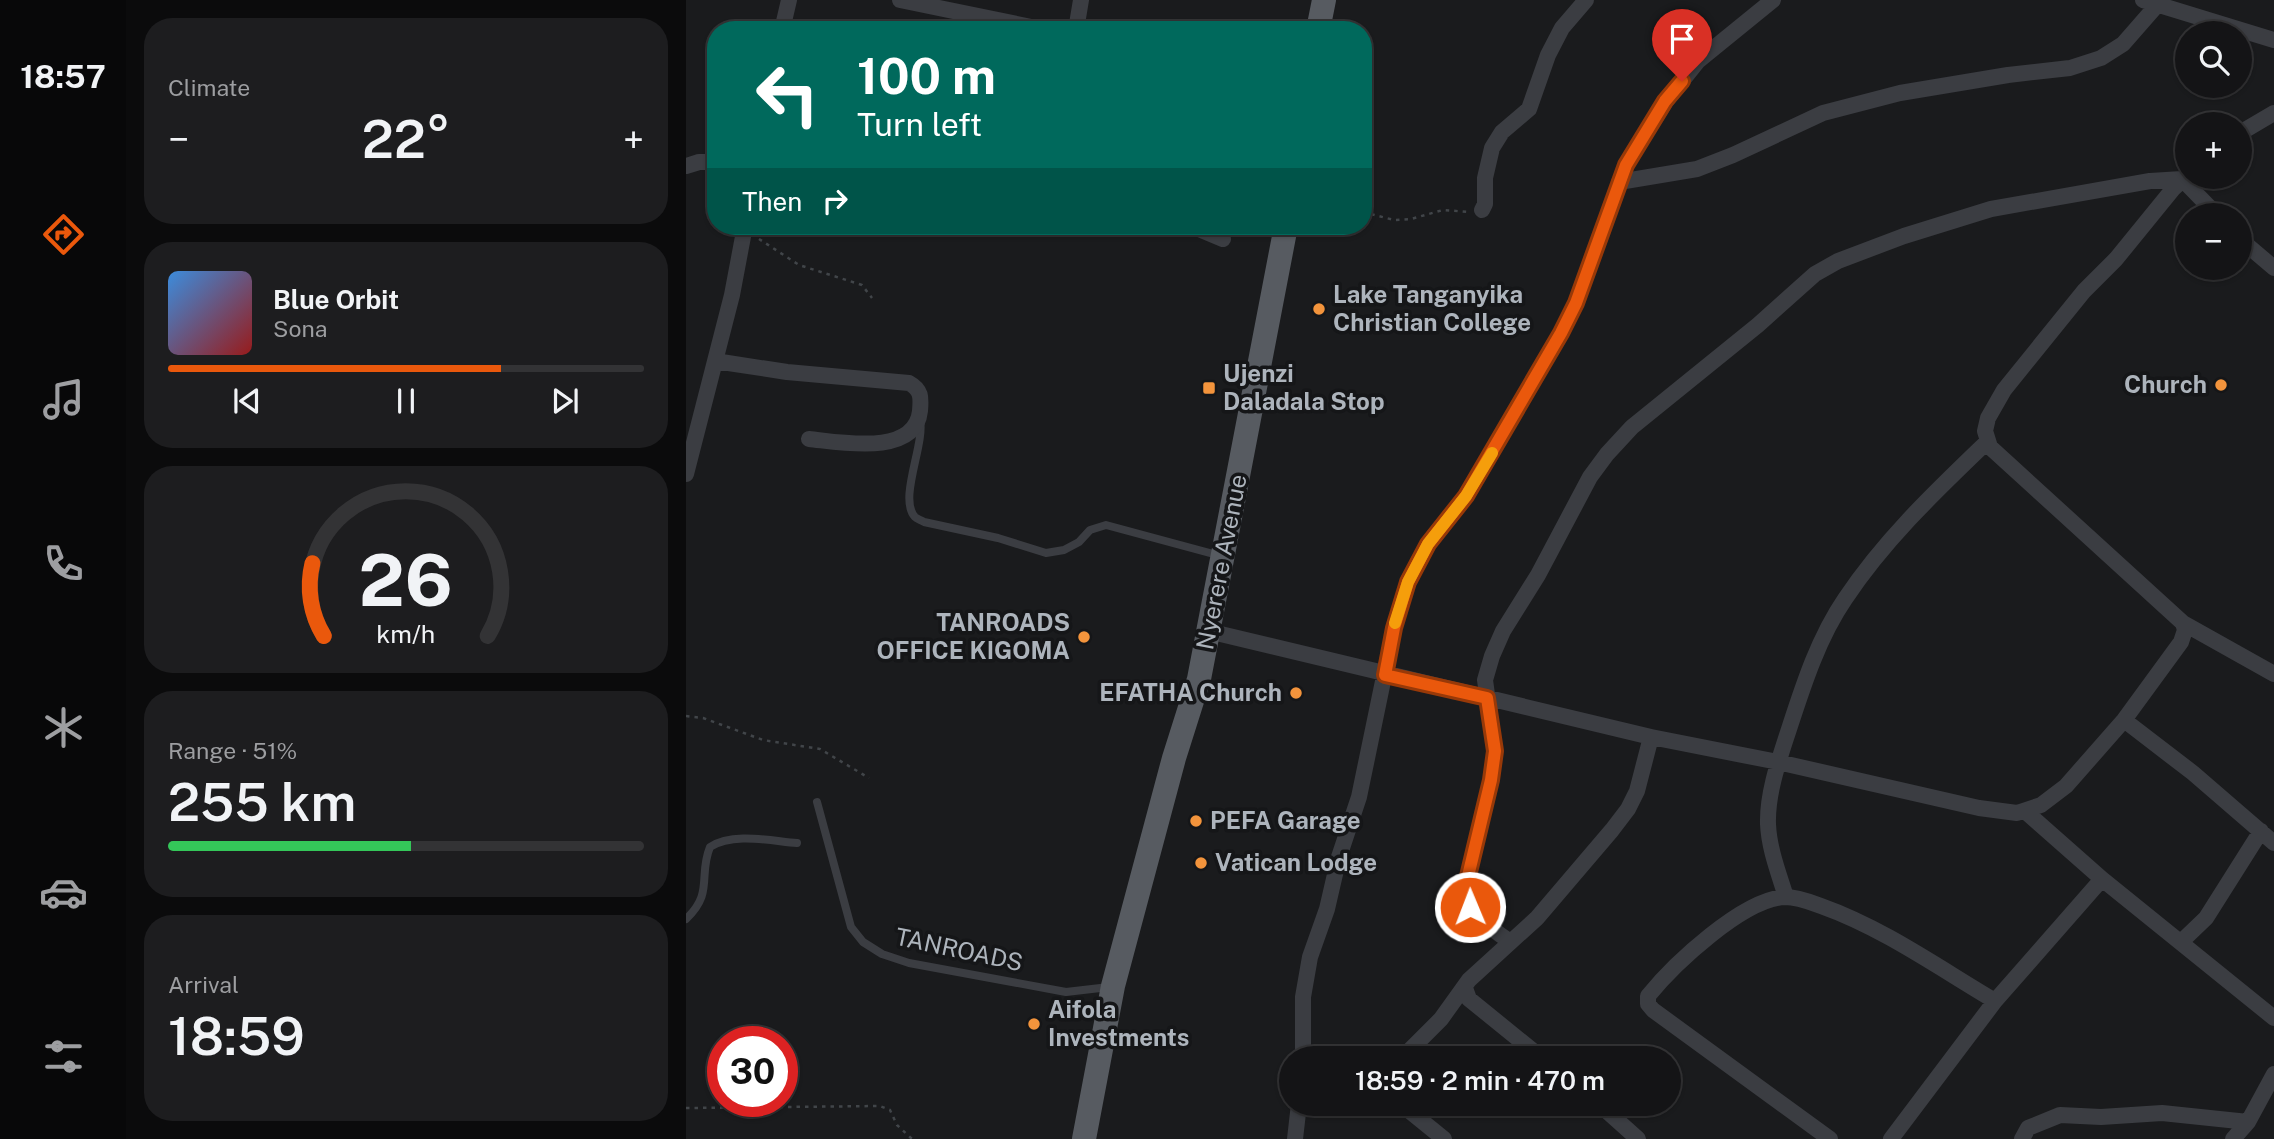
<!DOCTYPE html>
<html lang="en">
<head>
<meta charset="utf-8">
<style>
	:root { --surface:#141416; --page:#1d1d1f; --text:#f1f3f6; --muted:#9d9ea1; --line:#333335; --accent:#ea580c }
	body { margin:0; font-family:"Public Sans",sans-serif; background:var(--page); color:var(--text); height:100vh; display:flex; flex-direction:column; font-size:26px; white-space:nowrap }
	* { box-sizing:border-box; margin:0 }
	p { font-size:23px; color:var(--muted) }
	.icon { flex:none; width:38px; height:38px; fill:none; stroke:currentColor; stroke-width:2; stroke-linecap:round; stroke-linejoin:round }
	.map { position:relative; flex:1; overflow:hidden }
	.drawer { display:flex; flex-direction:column; gap:18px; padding:18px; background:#0b0b0c; width:560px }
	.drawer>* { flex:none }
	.guide { position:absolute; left:21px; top:21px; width:665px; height:214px; border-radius:28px; box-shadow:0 2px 5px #0004,0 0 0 2px var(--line); background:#00695c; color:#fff; overflow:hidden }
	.fabs { position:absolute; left:1489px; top:21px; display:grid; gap:14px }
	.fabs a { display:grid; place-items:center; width:77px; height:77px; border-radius:50%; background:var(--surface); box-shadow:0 2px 5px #0004,0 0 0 2px var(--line); font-size:35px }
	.speed { position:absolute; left:21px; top:1026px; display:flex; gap:14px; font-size:35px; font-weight:700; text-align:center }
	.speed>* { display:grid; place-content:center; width:91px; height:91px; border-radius:50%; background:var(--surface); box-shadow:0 2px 5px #0004,0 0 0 2px var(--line); line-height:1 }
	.speed .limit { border:10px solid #d22; background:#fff; color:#111 }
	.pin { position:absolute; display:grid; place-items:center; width:60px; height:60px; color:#fff; margin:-72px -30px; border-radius:50% 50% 50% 0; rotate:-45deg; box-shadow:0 0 7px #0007 }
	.pin .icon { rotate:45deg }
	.me { position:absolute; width:77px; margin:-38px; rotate:359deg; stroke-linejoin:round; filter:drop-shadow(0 0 5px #0008) }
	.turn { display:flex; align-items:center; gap:24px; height:147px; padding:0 35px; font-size:32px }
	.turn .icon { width:91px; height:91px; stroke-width:2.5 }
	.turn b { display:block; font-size:49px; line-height:60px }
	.then { display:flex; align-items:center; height:66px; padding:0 35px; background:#0003; gap:14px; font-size:26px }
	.big { font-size:52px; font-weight:600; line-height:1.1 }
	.drawer .card { flex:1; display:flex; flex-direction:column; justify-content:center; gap:10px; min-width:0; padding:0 24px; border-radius:28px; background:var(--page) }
	.drawer .dial { align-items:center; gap:0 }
	.dial svg { height:182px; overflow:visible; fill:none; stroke:var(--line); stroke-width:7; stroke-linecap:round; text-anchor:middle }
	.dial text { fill:var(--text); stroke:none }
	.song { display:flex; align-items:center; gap:21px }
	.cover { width:84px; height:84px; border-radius:10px; background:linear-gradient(135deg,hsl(210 70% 55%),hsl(0 70% 35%)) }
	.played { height:7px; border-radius:4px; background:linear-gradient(90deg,var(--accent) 70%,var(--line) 70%) }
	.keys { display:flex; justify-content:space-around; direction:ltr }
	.heat { display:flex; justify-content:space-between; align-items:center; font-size:38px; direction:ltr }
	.charge { height:10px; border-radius:5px; background:linear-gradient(90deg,#34c759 51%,var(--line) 0) }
	.trip { position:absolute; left:593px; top:1046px; width:402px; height:70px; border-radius:35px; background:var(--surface); box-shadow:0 2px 5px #0004,0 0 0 2px var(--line); font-weight:600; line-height:70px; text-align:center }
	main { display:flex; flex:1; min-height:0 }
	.tab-bar { display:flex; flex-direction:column; width:126px; justify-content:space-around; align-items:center; background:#080809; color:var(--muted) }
	.tab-bar .icon { width:49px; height:49px }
	.tab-bar .on { color:var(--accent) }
	.tab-bar b { font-size:32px; color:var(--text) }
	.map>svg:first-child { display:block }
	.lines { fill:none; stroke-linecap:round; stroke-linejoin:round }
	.path { stroke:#414549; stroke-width:2.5; stroke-dasharray:3.5 5; stroke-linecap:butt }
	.service { stroke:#3b3d42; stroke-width:8 }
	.minor { stroke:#3b3d42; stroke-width:16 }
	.primary { stroke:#575b61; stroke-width:24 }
	.route-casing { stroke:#983908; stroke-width:18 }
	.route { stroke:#ea580c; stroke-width:12 }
	.slow { stroke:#f59e0b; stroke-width:12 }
	.poi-dot { fill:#f3943c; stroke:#151618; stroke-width:2.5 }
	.labels { text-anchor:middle; stroke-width:7; stroke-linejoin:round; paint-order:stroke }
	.poi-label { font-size:24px; font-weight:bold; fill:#adb4bc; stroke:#151618; text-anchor:start }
	.street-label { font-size:24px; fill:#adb4bc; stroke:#151618 }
</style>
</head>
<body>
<main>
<nav class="tab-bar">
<b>18:57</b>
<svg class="icon on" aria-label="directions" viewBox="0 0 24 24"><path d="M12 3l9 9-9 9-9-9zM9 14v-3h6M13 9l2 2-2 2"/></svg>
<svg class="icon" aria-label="music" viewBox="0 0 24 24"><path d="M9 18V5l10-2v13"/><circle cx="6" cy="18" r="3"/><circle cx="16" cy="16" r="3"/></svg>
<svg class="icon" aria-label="phone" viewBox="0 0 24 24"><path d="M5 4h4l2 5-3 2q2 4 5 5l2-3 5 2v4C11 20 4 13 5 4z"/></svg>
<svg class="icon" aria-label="climate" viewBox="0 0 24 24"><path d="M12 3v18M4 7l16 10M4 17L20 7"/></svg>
<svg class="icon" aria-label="car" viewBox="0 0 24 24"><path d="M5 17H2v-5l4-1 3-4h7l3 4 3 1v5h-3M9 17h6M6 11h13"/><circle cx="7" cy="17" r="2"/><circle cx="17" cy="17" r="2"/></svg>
<svg class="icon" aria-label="filters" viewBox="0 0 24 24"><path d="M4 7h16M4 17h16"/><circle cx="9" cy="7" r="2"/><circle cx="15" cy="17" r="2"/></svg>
</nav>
<section class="drawer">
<div class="card"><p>Climate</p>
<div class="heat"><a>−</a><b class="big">22°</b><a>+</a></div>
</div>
<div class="card">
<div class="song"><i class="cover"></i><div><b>Blue Orbit</b><p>Sona</p></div></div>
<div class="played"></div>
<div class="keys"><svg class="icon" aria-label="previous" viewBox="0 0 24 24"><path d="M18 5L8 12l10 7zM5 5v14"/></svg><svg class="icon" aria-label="pause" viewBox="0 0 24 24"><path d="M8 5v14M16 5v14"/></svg><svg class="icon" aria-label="next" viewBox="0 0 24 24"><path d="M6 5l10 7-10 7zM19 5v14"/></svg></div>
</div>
<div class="card dial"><svg viewBox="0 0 100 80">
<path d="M14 69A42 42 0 1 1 86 69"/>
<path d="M14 69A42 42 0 0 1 9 37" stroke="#ea580c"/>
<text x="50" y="56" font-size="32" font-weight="700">26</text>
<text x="50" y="72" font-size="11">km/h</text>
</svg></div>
<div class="card"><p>Range · 51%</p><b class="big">255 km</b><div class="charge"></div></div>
<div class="card"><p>Arrival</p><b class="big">18:59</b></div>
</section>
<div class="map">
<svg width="1588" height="1139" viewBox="0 0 1588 1139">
	<rect width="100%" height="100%" fill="#1a1b1d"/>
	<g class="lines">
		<path class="path" d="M677,212L708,220L725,219L757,210L783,212
			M73,239L113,265L176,285L186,298
			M0,716L17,718L77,740L134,749L183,778
			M0,1108L194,1106L204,1110L211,1125L226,1139"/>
		<path class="service" d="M234,420C239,445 212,499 229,517C231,519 235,520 238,522L312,538L360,553L378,550L393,542L404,530L420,525L535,556
			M131,802L165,927L177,942L196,954L223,963L380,992L423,987
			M0,919C28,893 12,876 24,847C47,832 85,841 111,843"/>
		<path class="minor" d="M214,0L360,30
			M1457,0L1588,40
			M96,30L103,0
			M390,30L395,0
			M1554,133L1588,113
			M0,166L13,162H30
			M933,182L1011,169L1047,155L1137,113L1214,93L1322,75L1384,68L1415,58L1437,44L1472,4
			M796,210L799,204V178L806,148L816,132L843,109L862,55L876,28L900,0
			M506,226L537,239
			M1554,239L1588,268
			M29,361L101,372L223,383C236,390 235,398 234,411C229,457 154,442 123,439
			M0,474L46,295L59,226
			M1497,623L1588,674
			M522,631L965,737L1092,762L1293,808L1331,813L1355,805L1380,786L1438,720L1495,642L1499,630L1497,623L1304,447L1299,431L1302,418L1318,390L1398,291L1430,259L1487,189L1502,175
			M1438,720L1507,773L1588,843
			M1340,812L1416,879L1588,1018
			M1100,897C1093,874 1083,849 1082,824C1081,792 1094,757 1104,726C1118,683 1133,637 1159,599C1199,539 1250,491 1302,441
			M823,941C803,927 787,916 778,893L805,780L809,752L799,680L806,656L817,631L852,575L904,477L921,454L946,427L1072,325L1129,274L1152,261L1218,236L1305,209L1464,181L1496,179L1531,215
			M1496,941L1520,918L1575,831
			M779,988L783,999L857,1059
			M617,1059V997L624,957L641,909L653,857L673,797L708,628L722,581L742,544L780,496L875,333L890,303L940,165L980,101L1012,61L1087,0
			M715,1059L755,1019L783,980L851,918L926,830L942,809L951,791L965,737
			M715,1104L758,1139
			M913,1104L952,1139
			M609,1139L613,1104
			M1144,1139L967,1010L962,1004V996C988,964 1057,899 1099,897C1112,897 1124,902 1135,906C1197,928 1253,968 1309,1001
			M1205,1139L1309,1001L1416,879
			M1336,1139L1342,1128L1374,1115L1415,1117L1476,1113L1562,1122
			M1547,1139L1562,1122L1588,1074"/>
		<path class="primary" d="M632,30L638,0
			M398,1139L427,986L488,758L513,679L600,226"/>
	</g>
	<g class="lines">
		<defs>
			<path id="route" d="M784,907L778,893L805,780L809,751L801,698L699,675L708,628L722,582L742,544L780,496L875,333L890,303L940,165L979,101L996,81"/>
		</defs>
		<use href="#route" class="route-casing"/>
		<use href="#route" class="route"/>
		<path class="slow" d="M709,623L722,582L742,544L780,496L806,453"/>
	</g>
	<g class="poi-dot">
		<circle cx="633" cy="309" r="7"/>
		<circle cx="1535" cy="385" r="7"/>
		<rect x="516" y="381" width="14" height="14" rx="3.5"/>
		<circle cx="398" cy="637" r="7"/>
		<circle cx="610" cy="693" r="7"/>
		<circle cx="510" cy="821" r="7"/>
		<circle cx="515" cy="863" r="7"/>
		<circle cx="348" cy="1024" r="7"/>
	</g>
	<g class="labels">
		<g class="poi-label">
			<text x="647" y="303">Lake Tanganyika<tspan x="647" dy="28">Christian College</tspan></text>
			<text x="537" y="382">Ujenzi<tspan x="537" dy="28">Daladala Stop</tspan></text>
			<text x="1521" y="393" text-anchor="end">Church</text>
			<text x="384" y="631" text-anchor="end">TANROADS<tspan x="384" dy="28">OFFICE KIGOMA</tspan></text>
			<text x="596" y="701" text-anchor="end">EFATHA Church</text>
			<text x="524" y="829">PEFA Garage</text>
			<text x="529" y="871">Vatican Lodge</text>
			<text x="362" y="1018">Aifola<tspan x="362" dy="28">Investments</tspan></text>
		</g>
		<g class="street-label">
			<text transform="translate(536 562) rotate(-79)" y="8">Nyerere Avenue</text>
			<text transform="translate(273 950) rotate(12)" y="8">TANROADS</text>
		</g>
	</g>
</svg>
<div class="fabs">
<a><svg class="icon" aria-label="search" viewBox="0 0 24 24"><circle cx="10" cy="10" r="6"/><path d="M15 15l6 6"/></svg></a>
<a>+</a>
<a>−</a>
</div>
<div class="speed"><div class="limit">30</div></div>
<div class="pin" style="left:996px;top:81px;background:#d93025"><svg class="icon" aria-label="arrive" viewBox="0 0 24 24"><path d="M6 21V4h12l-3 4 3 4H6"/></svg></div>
<svg class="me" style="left:784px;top:907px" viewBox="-20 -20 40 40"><circle r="17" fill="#ea580c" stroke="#fff" stroke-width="3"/><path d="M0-11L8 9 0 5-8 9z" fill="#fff"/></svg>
<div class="trip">18:59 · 2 min · 470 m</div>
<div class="guide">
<div class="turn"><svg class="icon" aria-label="left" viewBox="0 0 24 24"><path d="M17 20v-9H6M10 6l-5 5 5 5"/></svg><div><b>100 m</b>Turn left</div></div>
<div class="then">Then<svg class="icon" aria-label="right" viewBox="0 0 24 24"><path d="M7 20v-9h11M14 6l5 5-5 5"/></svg></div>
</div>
</div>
</main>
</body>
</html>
